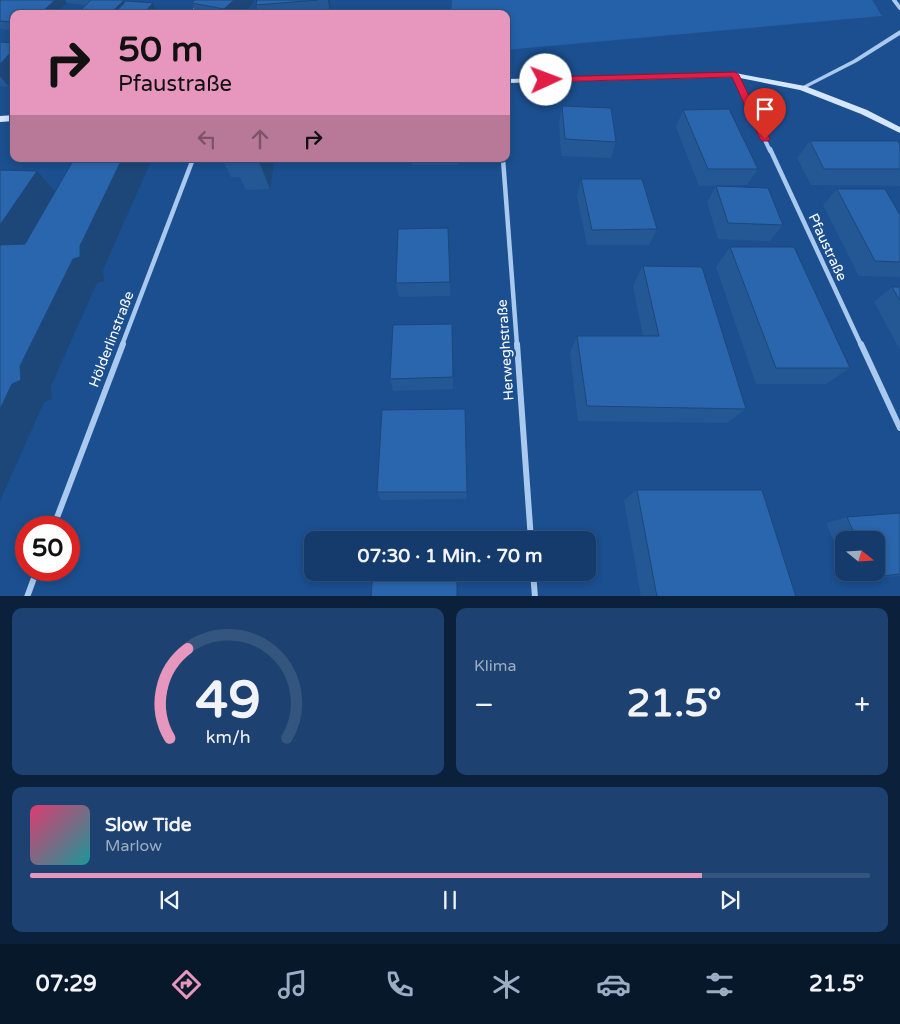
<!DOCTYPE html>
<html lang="de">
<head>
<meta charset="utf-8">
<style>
	:root { --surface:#143b6b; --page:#1d4271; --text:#f1f3f6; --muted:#9dadc1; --line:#33557e; --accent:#e797bd }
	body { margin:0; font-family:"Varela Round",sans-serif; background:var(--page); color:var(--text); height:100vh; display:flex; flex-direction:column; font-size:19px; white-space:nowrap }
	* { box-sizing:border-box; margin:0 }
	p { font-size:16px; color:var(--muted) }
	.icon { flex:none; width:28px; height:28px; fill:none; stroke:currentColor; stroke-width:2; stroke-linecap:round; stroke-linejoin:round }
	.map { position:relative; height:596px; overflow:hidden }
	.side { display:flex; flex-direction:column; gap:12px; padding:12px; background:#0b203b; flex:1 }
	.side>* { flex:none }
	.hud { position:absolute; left:10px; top:10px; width:500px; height:152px; border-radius:10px; box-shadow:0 2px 8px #0003,0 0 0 1px var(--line); background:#e797bd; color:#111; overflow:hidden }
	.needle { width:32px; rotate:108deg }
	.buttons { position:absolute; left:835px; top:531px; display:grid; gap:10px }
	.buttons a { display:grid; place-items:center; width:50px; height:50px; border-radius:10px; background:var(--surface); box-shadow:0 2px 8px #0003,0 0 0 1px var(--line); font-size:25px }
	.speed { position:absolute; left:15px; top:516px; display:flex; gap:10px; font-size:25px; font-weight:700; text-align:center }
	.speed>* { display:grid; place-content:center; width:65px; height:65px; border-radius:50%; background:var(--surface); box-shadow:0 2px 8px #0003,0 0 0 1px var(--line); line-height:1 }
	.speed .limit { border:8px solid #d22; background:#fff; color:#111 }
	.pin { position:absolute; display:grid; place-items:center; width:42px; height:42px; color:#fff; margin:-51px -21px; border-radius:50% 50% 50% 0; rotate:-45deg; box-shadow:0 0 5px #0007 }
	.pin .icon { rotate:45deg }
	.me { position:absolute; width:55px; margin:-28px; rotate:88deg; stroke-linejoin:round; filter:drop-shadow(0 0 4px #0008) }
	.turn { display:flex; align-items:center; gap:18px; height:105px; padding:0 25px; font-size:22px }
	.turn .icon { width:65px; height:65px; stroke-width:2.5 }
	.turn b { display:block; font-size:35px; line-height:42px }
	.lanes { display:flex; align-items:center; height:48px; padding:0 25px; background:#0003; justify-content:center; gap:25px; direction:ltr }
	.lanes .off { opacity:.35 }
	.big { font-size:38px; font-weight:800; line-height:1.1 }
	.side .card { flex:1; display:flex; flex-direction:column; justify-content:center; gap:8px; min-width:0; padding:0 18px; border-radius:10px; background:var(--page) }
	.side .dial { align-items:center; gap:0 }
	.dial svg { height:130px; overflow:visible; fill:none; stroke:var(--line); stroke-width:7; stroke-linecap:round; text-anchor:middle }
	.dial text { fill:var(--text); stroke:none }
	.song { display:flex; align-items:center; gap:15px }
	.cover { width:60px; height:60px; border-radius:8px; background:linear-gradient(135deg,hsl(340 70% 55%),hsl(180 70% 35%)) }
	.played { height:5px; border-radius:2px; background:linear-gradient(90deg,var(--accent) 80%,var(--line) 80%) }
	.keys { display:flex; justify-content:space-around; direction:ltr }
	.heat { display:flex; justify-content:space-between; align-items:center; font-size:28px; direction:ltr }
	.side .tiles { flex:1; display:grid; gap:12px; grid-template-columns:1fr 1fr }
	.card:last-child { grid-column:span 2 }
	.trip { position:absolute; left:304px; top:531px; width:292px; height:50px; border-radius:10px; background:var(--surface); box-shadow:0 2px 8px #0003,0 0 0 1px var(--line); font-weight:800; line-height:50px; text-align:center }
	.tab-bar { display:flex; height:80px; justify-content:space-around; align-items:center; background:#08182b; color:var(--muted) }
	.tab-bar .icon { width:35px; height:35px }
	.tab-bar .current { color:var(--accent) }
	.tab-bar b { font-size:22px; color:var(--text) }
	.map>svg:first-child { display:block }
	.green { fill:#2461a8 }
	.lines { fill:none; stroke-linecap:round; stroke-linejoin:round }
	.minor-far2 { stroke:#a9c9ee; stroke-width:4 }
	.minor-far1 { stroke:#a9c9ee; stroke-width:4.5 }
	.minor { stroke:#a9c9ee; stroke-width:6 }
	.tertiary { fill:#a9c9ee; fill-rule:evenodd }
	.secondary { fill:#d6e6fa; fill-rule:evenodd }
	.wall { fill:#245895 }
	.shaded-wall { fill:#1d4779 }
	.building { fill:#2a66ad; stroke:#1d4779 }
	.route { fill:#e11d48; stroke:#92132f }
	.labels { text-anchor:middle; stroke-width:5; stroke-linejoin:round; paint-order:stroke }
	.street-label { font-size:14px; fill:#fff; stroke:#1b4f8f }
</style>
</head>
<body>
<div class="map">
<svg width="900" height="597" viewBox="0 0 900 597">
	<rect width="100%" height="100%" fill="#1b4f8f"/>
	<path class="green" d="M452,0H872L882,16L506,50V14H451Z"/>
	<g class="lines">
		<path class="minor-far2" d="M894,0L900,8
			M190,14L207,0
			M735,75L770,151"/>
		<path class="minor-far1" d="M770,149L861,345
			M503,159L517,345
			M122,345L193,159"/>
		<path class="minor" d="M517,344L531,540
			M861,344L900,428
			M53,528L123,344
			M533,572L535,597
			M27,597L37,570"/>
		<path class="tertiary" d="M900,30V35L857,62L804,89H800L799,88L853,60Z"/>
		<path class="secondary" d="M735,73L805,86L867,110L900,127V133L861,114L800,90L735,77L506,83V79Z
			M14,115V121L0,122V116Z"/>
	</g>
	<path class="wall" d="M0,0H125V2L157,12L155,14H77L86,5L67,3L14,14V31L0,29Z
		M257,0H330L331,14H259L256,5Z
		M254,2L243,14H196L192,3Z
		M0,42L14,43V81L9,87L0,86Z
		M562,106L616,142L611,158L561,156L559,123Z
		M683,110L758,169L747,185L699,186L676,127Z
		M810,141L900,145V186L811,185L797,158Z
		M222,159H275L270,189L246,190L240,177H231Z
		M411,159H458V165H412Z
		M581,179L657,229L649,245H587L577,196Z
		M716,186L783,225L770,241L718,239L707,202Z
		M837,189L900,215V277L859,276L823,205Z
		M730,247L850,368L826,384H756L716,267Z
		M643,266L746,409L727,423L578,421L570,353L577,336H643L633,286Z
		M450,282V296L399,297L396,283Z
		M892,287H900V350L874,302Z
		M453,377V389L393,391L390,379Z
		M637,490L796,597H641L624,500Z
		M377,492H467L466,499L381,500Z
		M900,513V576L851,580L847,572H876V540H844V564L826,523L847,517Z"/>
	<path class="shaded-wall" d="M55,0H65L67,3L55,14H40Z
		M113,0H125L124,1L128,9L124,14H110Z
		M234,0H253L254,2L243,14H225L224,9Z
		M328,0H330L331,14H330Z
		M153,3L157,12L155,14H143Z
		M14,49V81L9,87L0,76V64Z
		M122,159H152L103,270L104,281L97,283L51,386L52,399L44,402L0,501V409Z
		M258,159H275L270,189Z
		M37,171L60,197L15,270L0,257V225Z"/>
	<path class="building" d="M0,0H55L40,14H14V22L0,21Z
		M91,0H124L110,14H77Z
		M195,0H234L224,9L192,3Z
		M257,0H318L256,5Z
		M126,1L153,3L143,14H114Z
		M0,42L14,43V49L0,64Z
		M562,106L611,108L616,142L565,139Z
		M729,109L758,169H708L683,110Z
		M810,141H898L900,145V169H824Z
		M74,159H122L80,246V257L73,259L20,366L21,380L12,384L0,409V245L25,244Z
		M0,170L37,171L0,225Z
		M581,179H642L657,229L592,230Z
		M716,186L768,188L783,225L728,223Z
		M837,189H885L900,215V262L875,261Z
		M448,228L450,282L396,283L398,229Z
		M730,247H794L850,368H776Z
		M643,266L702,267L746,409L587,406L577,336H659Z
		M892,287H900V301Z
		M452,324L453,377L390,379L393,325Z
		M465,409L467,492H377L382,410Z
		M637,490H762L796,597H657Z
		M900,513V574L874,577L872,572H876V540H857L847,517Z
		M373,572H457V597H371Z"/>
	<path class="route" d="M735,72L739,75L770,139L768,141H762L760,139L732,77L546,82L541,80L546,77Z"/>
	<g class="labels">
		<g class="street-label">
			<text transform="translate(828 247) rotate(65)" y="5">Pfaustraße</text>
			<text transform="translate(111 339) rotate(-69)" y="5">Hölderlinstraße</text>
			<text transform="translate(505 350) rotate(-94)" y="5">Herweghstraße</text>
		</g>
	</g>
</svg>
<div class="buttons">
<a><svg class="needle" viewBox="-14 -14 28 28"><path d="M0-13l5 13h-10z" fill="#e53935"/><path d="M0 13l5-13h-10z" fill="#9dadc1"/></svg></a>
</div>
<div class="speed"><div class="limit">50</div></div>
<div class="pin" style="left:765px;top:139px;background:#d93025"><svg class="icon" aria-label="arrive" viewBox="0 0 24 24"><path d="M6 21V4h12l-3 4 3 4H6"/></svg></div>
<svg class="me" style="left:546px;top:80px" viewBox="-20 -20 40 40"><circle r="19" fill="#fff"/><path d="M0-13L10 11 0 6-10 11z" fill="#e11d48"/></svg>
<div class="trip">07:30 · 1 Min. · 70 m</div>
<div class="hud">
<div class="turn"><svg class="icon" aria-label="right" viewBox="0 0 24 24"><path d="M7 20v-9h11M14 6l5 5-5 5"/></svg><div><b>50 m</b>Pfaustraße</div></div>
<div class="lanes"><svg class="icon off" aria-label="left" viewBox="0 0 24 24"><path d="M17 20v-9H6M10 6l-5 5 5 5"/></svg><svg class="icon off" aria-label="ahead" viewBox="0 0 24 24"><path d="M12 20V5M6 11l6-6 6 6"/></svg><svg class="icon" aria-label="right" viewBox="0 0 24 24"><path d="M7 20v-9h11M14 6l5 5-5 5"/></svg></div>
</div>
</div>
<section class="side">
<div class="tiles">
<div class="card dial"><svg viewBox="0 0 100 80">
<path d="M14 69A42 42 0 1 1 86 69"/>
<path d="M14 69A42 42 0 0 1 25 14" stroke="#e797bd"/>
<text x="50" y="56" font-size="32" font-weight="700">49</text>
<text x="50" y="72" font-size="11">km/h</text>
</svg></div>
<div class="card"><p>Klima</p>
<div class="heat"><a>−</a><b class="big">21.5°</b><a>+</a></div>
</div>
<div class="card">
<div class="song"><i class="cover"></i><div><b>Slow Tide</b><p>Marlow</p></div></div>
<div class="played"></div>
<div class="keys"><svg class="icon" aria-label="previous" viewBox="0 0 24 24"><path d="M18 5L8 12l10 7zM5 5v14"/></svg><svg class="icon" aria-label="pause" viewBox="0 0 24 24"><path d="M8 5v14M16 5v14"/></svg><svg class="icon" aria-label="next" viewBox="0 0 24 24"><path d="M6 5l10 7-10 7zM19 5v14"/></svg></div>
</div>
</div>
</section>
<nav class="tab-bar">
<b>07:29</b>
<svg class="icon current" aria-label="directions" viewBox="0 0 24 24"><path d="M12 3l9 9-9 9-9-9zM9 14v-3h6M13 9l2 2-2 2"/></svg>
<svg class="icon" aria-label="music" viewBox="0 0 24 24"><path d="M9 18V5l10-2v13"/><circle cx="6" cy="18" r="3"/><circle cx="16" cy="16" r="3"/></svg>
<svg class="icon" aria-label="phone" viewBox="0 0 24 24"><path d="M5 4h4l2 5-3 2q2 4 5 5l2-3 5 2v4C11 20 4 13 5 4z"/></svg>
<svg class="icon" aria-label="climate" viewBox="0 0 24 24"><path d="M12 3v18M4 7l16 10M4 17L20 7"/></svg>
<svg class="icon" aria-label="car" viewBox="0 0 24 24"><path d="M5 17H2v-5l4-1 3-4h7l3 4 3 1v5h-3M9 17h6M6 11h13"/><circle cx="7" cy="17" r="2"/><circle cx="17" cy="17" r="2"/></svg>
<svg class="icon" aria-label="filters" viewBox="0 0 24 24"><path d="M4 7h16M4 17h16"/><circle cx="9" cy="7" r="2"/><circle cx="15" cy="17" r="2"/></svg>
<b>21.5°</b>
</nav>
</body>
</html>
